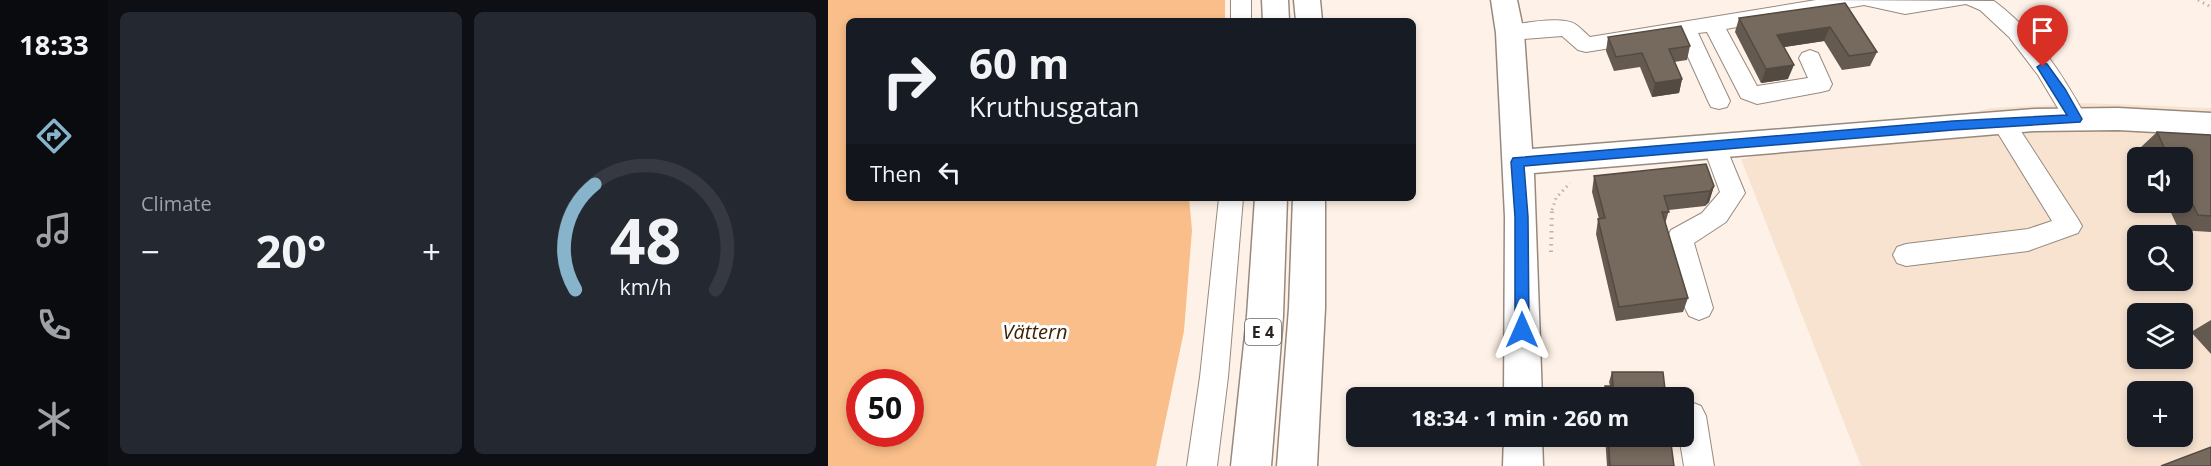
<!DOCTYPE html>
<html lang="en">
<head>
<meta charset="utf-8">
<style>
	:root { --surface:#171b24; --page:#242831; --text:#f1f3f6; --muted:#9ea1a6; --line:#363941; --accent:#87b4cb }
	body { margin:0; font-family:"Open Sans",sans-serif; background:var(--page); color:var(--text); height:100vh; display:flex; flex-direction:column; font-size:22px; white-space:nowrap }
	* { box-sizing:border-box; margin:0 }
	p { font-size:20px; color:var(--muted) }
	.icon { flex:none; width:33px; height:33px; fill:none; stroke:currentColor; stroke-width:2; stroke-linecap:round; stroke-linejoin:round }
	.map { position:relative; flex:1; overflow:hidden }
	.panel { display:flex; flex-direction:column; gap:12px; padding:12px; background:#0d0f14; width:720px }
	.panel>* { flex:none }
	.guide { position:absolute; left:18px; top:18px; width:570px; height:183px; border-radius:9px; box-shadow:0 3px 9px #0003; background:#171b24; color:var(--text); overflow:hidden }
	.fabs { position:absolute; left:1299px; top:147px; display:grid; gap:12px }
	.fabs a { display:grid; place-items:center; width:66px; height:66px; border-radius:9px; background:var(--surface); box-shadow:0 3px 9px #0003; font-size:30px }
	.speed { position:absolute; left:18px; top:369px; display:flex; gap:12px; font-size:30px; font-weight:700; text-align:center }
	.speed>* { display:grid; place-content:center; width:78px; height:78px; border-radius:50%; background:var(--surface); box-shadow:0 3px 9px #0003; line-height:1 }
	.speed .limit { border:9px solid #d22; background:#fff; color:#111 }
	.pin { position:absolute; display:grid; place-items:center; width:51px; height:51px; color:#fff; margin:-62px -26px; border-radius:50% 50% 50% 0; rotate:-45deg; box-shadow:0 0 6px #0007 }
	.pin .icon { rotate:45deg }
	.me { position:absolute; width:66px; margin:-33px; rotate:0deg; stroke-linejoin:round; filter:drop-shadow(0 0 4px #0008) }
	.turn { display:flex; align-items:center; gap:21px; height:126px; padding:0 24px; font-size:27px }
	.turn .icon { width:78px; height:78px; stroke-width:2.5 }
	.turn b { display:block; font-size:42px; line-height:51px }
	.then { display:flex; align-items:center; height:57px; padding:0 24px; background:#0003; gap:12px; font-size:22px }
	.big { font-size:45px; font-weight:700; line-height:1.1 }
	.panel .card { flex:1; display:flex; flex-direction:column; justify-content:center; gap:9px; min-width:0; padding:0 21px; border-radius:9px; background:var(--page) }
	.panel .dial { align-items:center; gap:0 }
	.dial svg { height:156px; overflow:visible; fill:none; stroke:var(--line); stroke-width:7; stroke-linecap:round; text-anchor:middle }
	.dial text { fill:var(--text); stroke:none }
	.heat { display:flex; justify-content:space-between; align-items:center; font-size:33px; direction:ltr }
	.panel .tiles { flex:1; display:grid; gap:12px; grid-template-columns:repeat(2,1fr) }
	.trip { position:absolute; left:518px; top:387px; width:348px; height:60px; border-radius:9px; background:var(--surface); box-shadow:0 3px 9px #0003; font-weight:700; line-height:60px; text-align:center }
	main { display:flex; flex:1; min-height:0 }
	.tab-bar { display:flex; flex-direction:column; width:108px; justify-content:space-around; align-items:center; background:#090b0e; color:var(--muted) }
	.tab-bar .icon { width:42px; height:42px }
	.tab-bar .current { color:var(--accent) }
	.tab-bar b { font-size:27px; color:var(--text) }
	.map>svg:first-child { display:block }
	.built { fill:#f8e3d1; fill-rule:evenodd }
	.water { fill:#f9be89; fill-rule:evenodd }
	.lines { fill:none; stroke-linecap:round; stroke-linejoin:round }
	.minor-casing { stroke:#97897e; stroke-width:2 }
	.major-casing { stroke:#97897e; stroke-width:3 }
	.highway-casing { stroke:#97897e; stroke-width:3 }
	.path-far1 { stroke:#bdb3ab; stroke-width:3; stroke-dasharray:1.5 4; stroke-linecap:butt }
	.path { stroke:#bdb3ab; stroke-width:4; stroke-dasharray:1.5 5; stroke-linecap:butt }
	.minor { fill:#fff; fill-rule:evenodd }
	.major { fill:#fff; fill-rule:evenodd }
	.highway { fill:#fff; fill-rule:evenodd }
	.wall { fill:#655a50 }
	.shaded-wall { fill:#534a41 }
	.building { fill:#76695d; stroke:#534a41; stroke-width:1.5 }
	.route { fill:#1a73e8; stroke:#114b97; stroke-width:1.5 }
	.labels { text-anchor:middle; stroke-width:6; stroke-linejoin:round; paint-order:stroke }
	.shield { fill:#fff; stroke:#696562; stroke-width:1.5 }
	.shield-label { font-size:16px; font-weight:bold; fill:#29231f }
	.water-label { font-size:20px; font-style:italic; fill:#3f2304; stroke:#fff }
</style>
</head>
<body>
<main>
<nav class="tab-bar">
<b>18:33</b>
<svg class="icon current" aria-label="directions" viewBox="0 0 24 24"><path d="M12 3l9 9-9 9-9-9zM9 14v-3h6M13 9l2 2-2 2"/></svg>
<svg class="icon" aria-label="music" viewBox="0 0 24 24"><path d="M9 18V5l10-2v13"/><circle cx="6" cy="18" r="3"/><circle cx="16" cy="16" r="3"/></svg>
<svg class="icon" aria-label="phone" viewBox="0 0 24 24"><path d="M5 4h4l2 5-3 2q2 4 5 5l2-3 5 2v4C11 20 4 13 5 4z"/></svg>
<svg class="icon" aria-label="climate" viewBox="0 0 24 24"><path d="M12 3v18M4 7l16 10M4 17L20 7"/></svg>
</nav>
<section class="panel">
<div class="tiles">
<div class="card"><p>Climate</p>
<div class="heat"><a>−</a><b class="big">20°</b><a>+</a></div>
</div>
<div class="card dial"><svg viewBox="0 0 100 80">
<path d="M14 69A42 42 0 1 1 86 69"/>
<path d="M14 69A42 42 0 0 1 24 15" stroke="#87b4cb"/>
<text x="50" y="56" font-size="32" font-weight="700">48</text>
<text x="50" y="72" font-size="11">km/h</text>
</svg></div>
</div>
</section>
<div class="map">
<svg width="1383" height="466" viewBox="0 0 1383 466">
	<rect width="100%" height="100%" fill="#fef2e8"/>
	<path class="built" d="M1259,103L1383,108V466H1033L913,159L1164,108ZM1310,158H1354V202H1310ZM1310,236H1354V280H1310ZM1310,314H1354V358H1310ZM1310,392H1354V436H1310Z"/>
	<path class="water" d="M0,0H397V21H21V198H361L364,230L356,331L328,466H0ZM32,382H82V434H32Z"/>
	<g class="lines">
		<defs>
			<path id="minor" d="M403,0H423V21H403Z
				M988,0L1166,1C1207,31 1235,75 1259,119L1256,125L1248,128L1240,125L1210,75L1181,37L1152,10L1138,4L1077,14L1036,5L898,29L929,86L980,78L971,58L974,53L982,50L990,53L1004,84L1001,90L993,92L929,104L913,98L879,32L870,33L902,101L899,107L891,109L883,107L880,101L851,37L758,52L750,50L734,36L682,40L675,38L671,33L675,28C690,23 733,16 747,24C752,27 757,33 762,37Z
				M1175,113L1183,116L1250,219L1254,226L1250,233L1200,251L1078,266L1069,263L1065,255L1069,247L1078,244L1200,229L1224,221L1163,122L1167,116Z
				M887,137L895,140L917,193L898,222L866,243L885,308L881,316L871,320L861,316L857,308L839,238L843,230L874,213L892,192L875,146L879,140Z
				M391,198H415L400,377L389,466H359L372,377Z
				M863,402L873,406L878,416L886,466H856L851,436H855V405Z"/>
			<path id="major" d="M663,0H689L696,33L704,149L1207,109L1290,108L1383,113V135L1290,130L1207,131L706,173L714,398H676L677,217L668,33Z
				M676,436H714L715,466H675Z"/>
			<path id="highway" d="M434,0H460L461,21H435Z
				M466,0H492L494,21H468Z
				M427,198H459L455,316L443,466H403L419,316Z
				M465,198H497V308L489,466H449L461,308Z"/>
		</defs>
		<use href="#minor" class="minor-casing"/>
		<use href="#major" class="major-casing"/>
		<use href="#highway" class="highway-casing"/>
		<path class="path-far1" d="M1370,0L1383,7
			M724,210L728,198L742,183"/>
		<path class="path" d="M723,252L724,208"/>
		<use href="#minor" class="minor"/>
		<use href="#major" class="major"/>
		<use href="#highway" class="highway"/>
	</g>
	<path class="wall" d="M1017,3L1049,52L1042,66L1014,70L996,41L956,47L960,79L933,83L907,32L911,18Z
		M780,37L862,46L859,60L846,62L854,79L851,93L824,97L812,67L786,71L778,51Z
		M1329,132L1383,135V232L1351,230L1338,202H1354V158H1316L1312,148Z
		M766,176L886,186L881,202L877,206L841,210L837,224L860,298L855,312L788,321L768,234L770,219H771L764,192Z
		M1383,320V354L1363,332Z
		M784,372L838,398H775L777,386H782L781,382Z
		M777,436H842L846,466H779Z"/>
	<path class="shaded-wall" d="M1002,27L996,41L944,49L949,35Z
		M966,65L960,79L933,83L938,69Z
		M854,79L851,93L824,97L827,83Z
		M886,186L881,202L877,206L882,191Z"/>
	<path class="building" d="M1017,3L1049,52L1021,56L1002,27L949,35L966,65L938,69L911,18Z
		M853,26L862,46L841,49L854,79L827,83L814,53L788,57L780,37Z
		M1329,132L1383,135V216L1370,215L1354,183V158H1341Z
		M878,164L886,186L882,191L836,196L841,212H834L860,298L791,307L770,219L777,218L766,176Z
		M784,372H835L838,398H778L777,386H785Z
		M780,436H842L846,466H782Z
		M1383,447V466H1333Z"/>
	<path class="route" d="M1215,63L1219,64L1237,89L1254,119L1252,122L1125,130L696,166L700,217L701,330L699,334L694,336L689,334L687,330V217L683,162L685,158L1125,121L1239,115L1209,67Z"/>
	<g class="labels">
		<rect class="shield" x="417" y="319" width="36" height="26" rx="4.5"/>
		<g class="shield-label">
			<text x="435" y="338">E 4</text>
		</g>
		<g class="water-label">
			<text x="207" y="339">Vättern</text>
		</g>
	</g>
</svg>
<div class="fabs">
<a><svg class="icon" aria-label="sound" viewBox="0 0 24 24"><path d="M4 9h4l5-4v14l-5-4H4zM17 9q2 3 0 6"/></svg></a>
<a><svg class="icon" aria-label="search" viewBox="0 0 24 24"><circle cx="10" cy="10" r="6"/><path d="M15 15l6 6"/></svg></a>
<a><svg class="icon" aria-label="layers" viewBox="0 0 24 24"><path d="M12 4l9 5-9 5-9-5zM3 14l9 5 9-5"/></svg></a>
<a>+</a>
</div>
<div class="speed"><div class="limit">50</div></div>
<div class="pin" style="left:1215px;top:67px;background:#d93025"><svg class="icon" aria-label="arrive" viewBox="0 0 24 24"><path d="M6 21V4h12l-3 4 3 4H6"/></svg></div>
<svg class="me" style="left:694px;top:330px" viewBox="-20 -20 40 40"><path d="M0-17L14 15 0 8-14 15z" fill="#1a73e8" stroke="#fff" stroke-width="4"/></svg>
<div class="trip">18:34 · 1 min · 260 m</div>
<div class="guide">
<div class="turn"><svg class="icon" aria-label="right" viewBox="0 0 24 24"><path d="M7 20v-9h11M14 6l5 5-5 5"/></svg><div><b>60 m</b>Kruthusgatan</div></div>
<div class="then">Then<svg class="icon" aria-label="left" viewBox="0 0 24 24"><path d="M17 20v-9H6M10 6l-5 5 5 5"/></svg></div>
</div>
</div>
</main>
</body>
</html>
